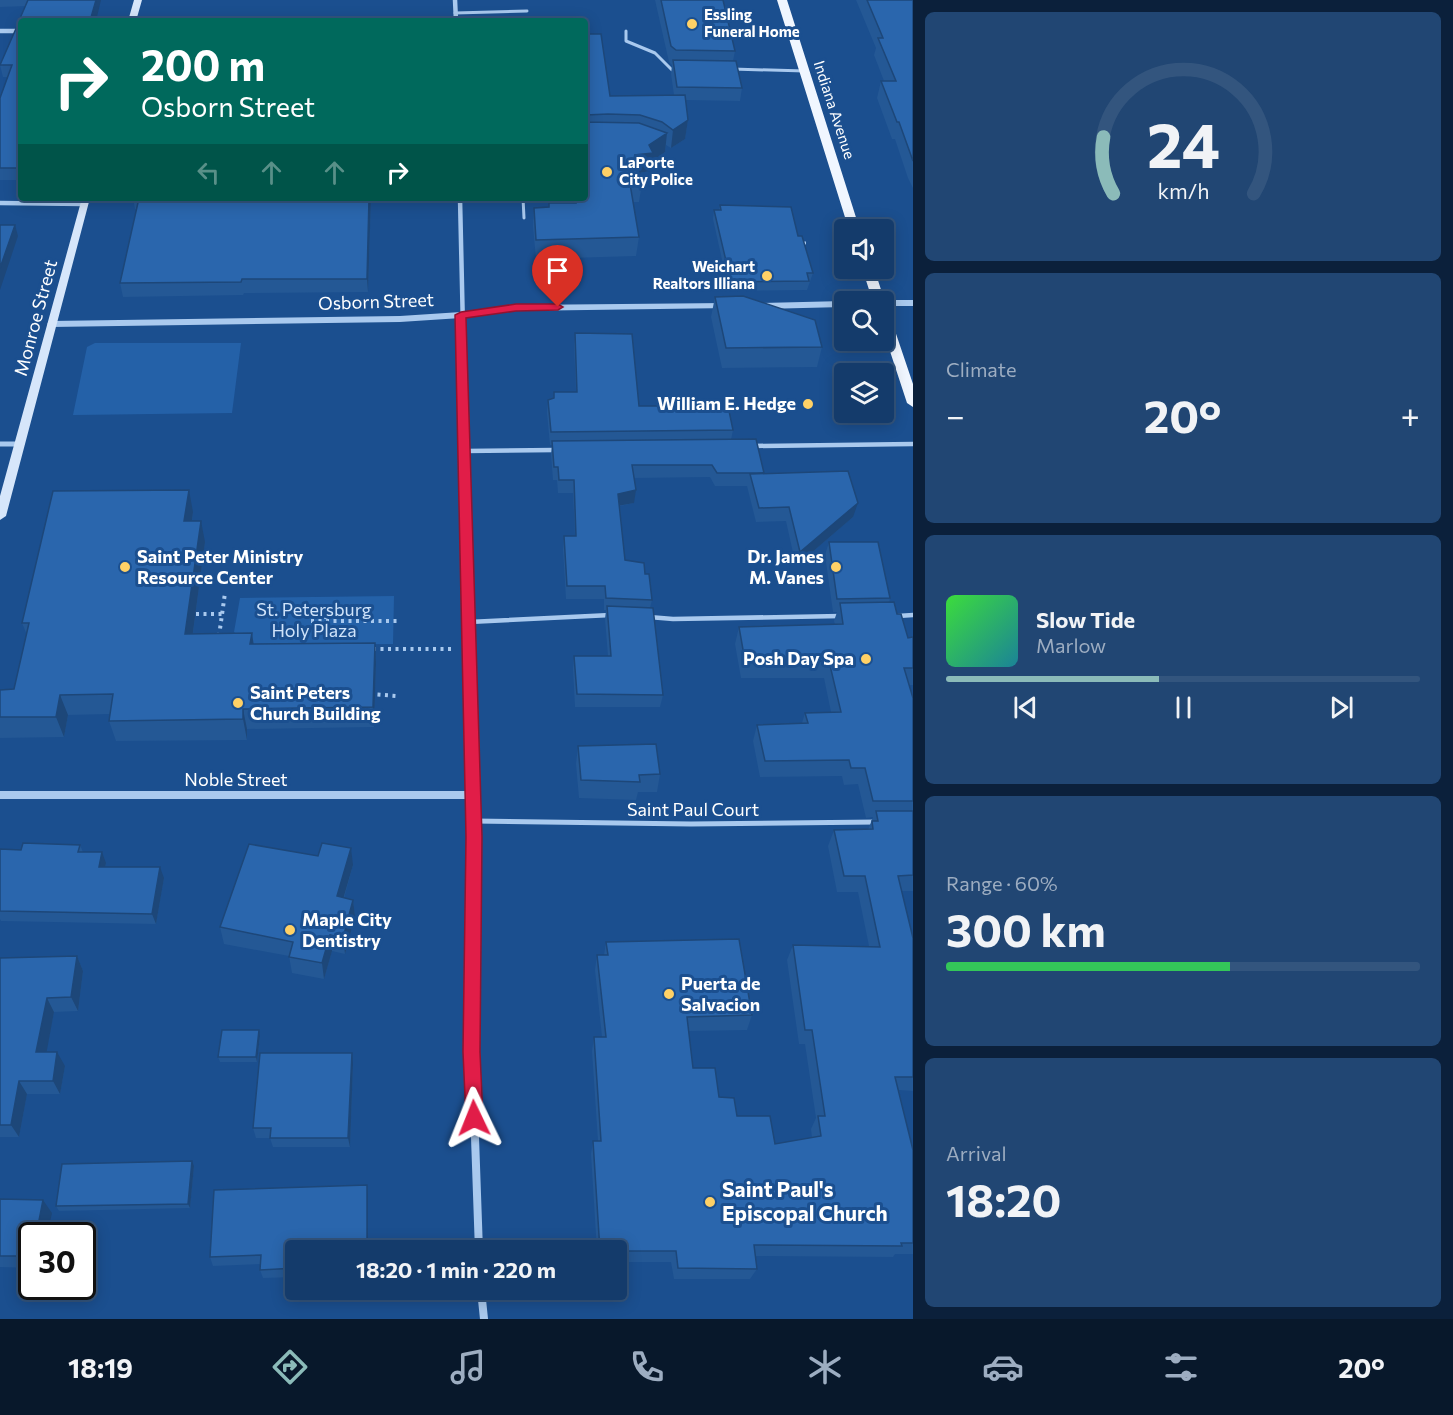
<!DOCTYPE html>
<html lang="en">
<head>
<meta charset="utf-8">
<style>
	:root { --surface:#143b6b; --page:#214673; --text:#f1f3f6; --muted:#9dadc1; --line:#33557e; --accent:#8bbbb9 }
	body { margin:0; font-family:Commissioner,sans-serif; background:var(--page); color:var(--text); height:100vh; display:flex; flex-direction:column; font-size:22px; white-space:nowrap }
	* { box-sizing:border-box; margin:0 }
	p { font-size:20px; color:var(--muted) }
	.icon { flex:none; width:33px; height:33px; fill:none; stroke:currentColor; stroke-width:2; stroke-linecap:round; stroke-linejoin:round }
	.map { position:relative; flex:1; overflow:hidden }
	.drawer { display:flex; flex-direction:column; gap:12px; padding:12px; background:#0b203b; width:540px }
	.drawer>* { flex:none }
	.top-card { position:absolute; left:18px; top:18px; width:570px; height:183px; border-radius:6px; box-shadow:0 3px 15px #0003,0 0 0 2px var(--line); background:#00695c; color:#fff; overflow:hidden }
	.controls { position:absolute; left:834px; top:219px; display:grid; gap:12px }
	.controls a { display:grid; place-items:center; width:60px; height:60px; border-radius:6px; background:var(--surface); box-shadow:0 3px 15px #0003,0 0 0 2px var(--line); font-size:30px }
	.speed { position:absolute; left:18px; top:1222px; display:flex; gap:12px; font-size:30px; font-weight:700; text-align:center }
	.speed>* { display:grid; place-content:center; width:78px; height:78px; border-radius:50%; background:var(--surface); box-shadow:0 3px 15px #0003,0 0 0 2px var(--line); line-height:1 }
	.speed .limit { border:3px solid #111; border-radius:9px; background:#fff; color:#111 }
	.pin { position:absolute; display:grid; place-items:center; width:51px; height:51px; color:#fff; margin:-62px -26px; border-radius:50% 50% 50% 0; rotate:-45deg; box-shadow:0 0 6px #0007 }
	.pin .icon { rotate:45deg }
	.me { position:absolute; width:66px; margin:-33px; rotate:358deg; stroke-linejoin:round; filter:drop-shadow(0 0 4px #0008) }
	.turn { display:flex; align-items:center; gap:21px; height:126px; padding:0 24px; font-size:27px }
	.turn .icon { width:78px; height:78px; stroke-width:2.5 }
	.turn b { display:block; font-size:42px; line-height:51px }
	.lanes { display:flex; align-items:center; height:57px; padding:0 24px; background:#0003; justify-content:center; gap:30px; direction:ltr }
	.lanes .off { opacity:.35 }
	.big { font-size:45px; font-weight:700; line-height:1.1 }
	.drawer .card { flex:1; display:flex; flex-direction:column; justify-content:center; gap:9px; min-width:0; padding:0 21px; border-radius:9px; background:var(--page) }
	.drawer .dial { align-items:center; gap:0 }
	.dial svg { height:156px; overflow:visible; fill:none; stroke:var(--line); stroke-width:7; stroke-linecap:round; text-anchor:middle }
	.dial text { fill:var(--text); stroke:none }
	.song { display:flex; align-items:center; gap:18px }
	.cover { width:72px; height:72px; border-radius:9px; background:linear-gradient(135deg,hsl(120 70% 55%),hsl(190 70% 35%)) }
	.played { height:6px; border-radius:3px; background:linear-gradient(90deg,var(--accent) 45%,var(--line) 45%) }
	.keys { display:flex; justify-content:space-around; direction:ltr }
	.heat { display:flex; justify-content:space-between; align-items:center; font-size:33px; direction:ltr }
	.charge { height:9px; border-radius:4px; background:linear-gradient(90deg,#34c759 60%,var(--line) 0) }
	.trip { position:absolute; left:285px; top:1240px; width:342px; height:60px; border-radius:6px; background:var(--surface); box-shadow:0 3px 15px #0003,0 0 0 2px var(--line); font-weight:700; line-height:60px; text-align:center }
	.dock { display:flex; height:96px; justify-content:space-around; align-items:center; background:#08182b; color:var(--muted) }
	.dock .icon { width:42px; height:42px }
	.dock .active { color:var(--accent) }
	.dock b { font-size:27px; color:var(--text) }
	main { display:flex; flex:1; min-height:0 }
	.map>svg:first-child { display:block }
	.green { fill:#2461a8 }
	.lines { fill:none; stroke-linecap:round; stroke-linejoin:round }
	.path-far1 { stroke:#a9c9ee; stroke-width:3; stroke-dasharray:2 3; stroke-linecap:butt }
	.path { stroke:#a9c9ee; stroke-width:4; stroke-dasharray:3 4.5; stroke-linecap:butt }
	.service-far2 { stroke:#a9c9ee; stroke-width:3 }
	.service-far1 { stroke:#a9c9ee; stroke-width:4.5 }
	.service { stroke:#a9c9ee; stroke-width:5 }
	.minor-far2 { stroke:#a9c9ee; stroke-width:4.5 }
	.minor-far1 { stroke:#a9c9ee; stroke-width:5 }
	.minor { stroke:#a9c9ee; stroke-width:8 }
	.tertiary { fill:#a9c9ee; fill-rule:evenodd }
	.secondary { fill:#d6e6fa; fill-rule:evenodd }
	.primary { fill:#f0f6ff; fill-rule:evenodd }
	.wall { fill:#245895 }
	.shaded-wall { fill:#1d4779 }
	.building { fill:#2a66ad; stroke:#1d4779; stroke-width:1.5 }
	.route { fill:#e11d48; stroke:#92132f; stroke-width:1.5 }
	.poi-dot { fill:#ffd166; stroke:#1b4f8f; stroke-width:2 }
	.labels { text-anchor:middle; stroke-width:6; stroke-linejoin:round; paint-order:stroke }
	.far-poi-label { font-size:15px; font-weight:bold; fill:#fff; stroke:#1b4f8f; text-anchor:start }
	.far-street-label { font-size:15px; fill:#fff; stroke:#1b4f8f }
	.street-label { font-size:18px; fill:#fff; stroke:#1b4f8f }
	.poi-label { font-size:18px; font-weight:bold; fill:#fff; stroke:#1b4f8f; text-anchor:start }
	.park-label { font-size:18px; fill:#cfe3fa; stroke:#1b4f8f }
	.near-poi-label { font-size:21px; font-weight:bold; fill:#fff; stroke:#1b4f8f; text-anchor:start }
</style>
</head>
<body>
<main>
<div class="map">
<svg width="913" height="1319" viewBox="0 0 913 1319">
	<rect width="100%" height="100%" fill="#1b4f8f"/>
	<path class="green" d="M95,343H241L232,413L73,415L87,347Z
		M394,596L393,644L252,645L234,632L240,598Z"/>
	<g class="lines">
		<path class="path-far1" d="M799,243H808"/>
		<path class="path" d="M196,614H222
			M311,621H398
			M325,634L327,606
			M219,636L225,593
			M373,649H452
			M370,694L397,696"/>
		<path class="service-far2" d="M455,13L527,11
			M626,31V41L655,53L672,70H676
			M732,69L805,71
			M523,198L524,218"/>
		<path class="service-far1" d="M753,446L913,444
			M465,451L555,450
			M898,616L913,615
			M649,617L673,619L841,616
			M469,622L611,615"/>
		<path class="service" d="M474,821L691,824L876,822"/>
		<path class="minor-far2" d="M455,0L456,21
			M0,31H21
			M460,198L463,329
			M0,203L84,204"/>
		<path class="minor-far1" d="M463,328L472,759
			M0,444H19"/>
		<path class="minor" d="M472,757L474,837L472,1052L479,1251
			M0,795H473
			M481,1290L484,1319"/>
		<path class="tertiary" d="M884,300H913V306H884V302H881Z
			M844,301V307L758,309L754,306L758,303Z
			M727,303L730,304V308L516,311L461,318L400,322L51,327L47,324L51,321L400,316L461,312L516,305Z"/>
		<path class="secondary" d="M134,0H142L136,21H128Z
			M82,198H90L6,516L0,520V496Z"/>
		<path class="primary" d="M777,0H787L860,230H849Z
			M862,268H874L885,302L884,304V302H873Z
			M884,312L890,316L913,384V407L907,403L884,333Z"/>
	</g>
	<path class="wall" d="M0,0H101L26,6L0,7Z
		M655,0H723L735,51L733,61L742,88L740,101L685,100L688,120L685,139L671,148L666,145L665,152L652,161L650,171L639,173L642,183L639,202H633L639,237L636,256L536,259L533,226L534,208L548,207L549,203H572L571,198H585V34L610,96L674,95L671,74L672,65L669,62Z
		M856,0H913V188L908,178L895,139H892L877,98L881,81H884L874,55L876,48Z
		M21,22V180H0V98L8,77H3L0,65Z
		M133,198H371L368,292L244,293L243,295L123,297L120,283L137,210L135,209Z
		M720,205L798,236L813,273L807,290L729,291L713,219L714,210H719Z
		M715,297L822,347L817,367L722,368L711,317Z
		M575,333L639,406L733,430L731,440L764,473L853,517L796,566L786,521L756,522L747,486H715L710,477L634,478V503L620,506L625,560L645,574L652,600L650,608L663,695L660,707H575L573,669L574,656H608L605,619L606,610H604V599H566L563,549L564,536H575L573,493H558L557,480H553L551,454L552,445H550L547,413L548,400L553,399L554,392H576L574,346Z
		M193,512L192,521L205,542L193,633L254,644L375,643L376,663L374,727L247,729V740L116,741L109,721L110,714L68,715L64,737L0,738V690L14,689L27,635L22,623Z
		M829,542L890,598L889,603L897,614L908,638L913,637V685H909L913,698V891H902L913,938V1091L899,1090L913,1150V1254H895L893,1257L755,1256L757,1269L750,1279H674L671,1262H616V1251H597L591,1154L593,1141H598L592,1051L594,1037H602L595,970L597,955H604L606,942L752,1015L747,1030L688,1031L693,1068L737,1116L775,1144L812,1138L811,1129L816,1118L805,1044H799L787,960L793,945L869,946L858,892H837L828,846L834,830H868L873,817L866,818L858,784L844,785L842,776L760,777L753,741L757,725L802,723L805,713L831,712L824,678H741L735,644L739,627L835,624L834,621L837,612H833L825,555Z
		M578,746L660,774L657,792H638L636,800L579,798L576,764Z
		M80,845L83,852L106,863L105,867L164,878L156,924L1,921L0,919V849L21,850Z
		M353,865L344,898L353,900L355,916L345,954L332,951L324,979L292,973L289,956L224,944L220,927Z
		M77,956L83,971L78,1011L54,1012L46,1052L65,1066L60,1094H27L19,1137H0V958Z
		M260,1036L257,1062H220L218,1057Z
		M353,1064L350,1147H273L270,1138H256L253,1128Z
		M194,1166L190,1208L59,1211L56,1206Z
		M367,1185L368,1194V1251H296V1277L263,1278L260,1270L261,1264L213,1266L210,1257Z
		M0,1199L52,1213L32,1236V1268L0,1267Z"/>
	<path class="shaded-wall" d="M96,0H101L96,21H90Z
		M688,120L685,139L671,148L673,130Z
		M667,133L665,152L652,161L650,171L633,174L635,155Z
		M369,198H371L368,292L367,279Z
		M15,225L18,236L0,290V268Z
		M189,490L193,512L189,542L184,521Z
		M636,490L634,503L617,506L618,494Z
		M858,503L853,517L796,566L800,552Z
		M201,521L205,542L190,654L185,634Z
		M252,633L255,653L250,644Z
		M375,643L376,663L374,727L373,707Z
		M60,695L68,715L64,737L56,717Z
		M243,709L247,729V740L243,719Z
		M351,848L353,865L339,913L337,896Z
		M102,852L106,863L103,877L99,867Z
		M160,867L164,878L156,924L152,914Z
		M353,900L355,916L345,954L343,938Z
		M330,935L332,951L324,979L322,963Z
		M77,956L83,971L78,1011L71,997Z
		M47,998L54,1012L44,1066L36,1052Z
		M259,1030L260,1036L257,1062L256,1057Z
		M57,1052L65,1066L60,1094L53,1081Z
		M352,1053L353,1064L350,1147L348,1138Z
		M19,1081L27,1094L19,1137L11,1125Z
		M192,1161L194,1166L190,1208L188,1204Z
		M367,1185L368,1194V1251H367Z
		M43,1200L52,1213L47,1236H36Z"/>
	<path class="building" d="M28,0H96L90,21H22L21,16Z
		M661,0H723L735,51L676,50L671,46Z
		M867,0H913V161L899,122H897L881,81H896L878,38H883Z
		M21,22V168H0V98L12,65H0L18,24Z
		M585,34H601L610,96L685,95L688,120L673,130L662,122L640,115L608,114L586,115L585,116Z
		M673,60L736,61L742,88L677,87Z
		M585,121L586,122L639,123L667,133L649,145L653,153L635,155L642,183L630,184L639,237L536,240L534,208L549,207V203H576L575,198H585Z
		M139,198H369L367,279H242L241,282L120,283Z
		M720,205L791,207L798,236H802L813,273H807L809,281L731,282L714,210H721Z
		M0,225H15L0,268Z
		M743,296L815,320L822,347L726,348L715,297Z
		M575,333L632,334L639,406H728L733,430L551,432L548,400L554,398V392H577Z
		M756,439L764,473H717L712,465H632L636,490L618,494L625,560L644,563L645,574H649L652,600L606,598L605,586H567L564,536H576L574,480H559L558,467H554L552,441Z
		M848,471L858,503L800,552L789,507L759,508L750,474Z
		M189,490L184,521H201L185,634L252,633L250,644L375,643L373,707L243,709V719L109,721L113,694L60,695L56,717H0V690L14,689L29,623H22L53,491Z
		M829,542H878L890,598L837,599Z
		M894,602L897,614H901L908,638L913,637V668H904L913,698V801H873L865,768H851L849,760L765,761L757,725L808,723L805,713L841,712L829,661H745L739,627L843,624L840,603Z
		M607,606L653,608L663,695L577,694L574,656H611Z
		M656,744L660,774L639,775L640,782L581,780L578,746Z
		M876,811H913V875L898,876L913,938V1077H895L913,1150V1243H901L902,1246L754,1245L757,1269L678,1268L676,1251H600L593,1141H601L594,1037H606L597,955H608L606,942L739,939L752,1015L687,1017L693,1068H715L719,1097L734,1098L737,1116H770L775,1144L821,1136L818,1116H825L812,1030H805L793,945L880,947L865,876H844L834,830L873,829L872,821H878Z
		M23,843L80,845L78,852H102L99,867H160L152,914L0,911V849L21,850Z
		M322,843L351,848L337,896L353,900L343,938L330,935L322,963L289,957L293,942L220,927L249,844L318,856Z
		M77,956L71,997L47,998L36,1052H57L53,1081H19L11,1125H0V958Z
		M222,1030H259L256,1057H218Z
		M260,1053H352L348,1138H270L271,1128H253Z
		M192,1161L188,1204L56,1206L62,1164Z
		M367,1185V1251H296V1268L260,1270L261,1255L210,1257L214,1190Z
		M0,1199L43,1200L36,1236H32V1256H0Z"/>
	<path class="route" d="M516,304H558L563,307L558,310L516,311L466,318L482,837L480,1052L483,1118L480,1124L474,1127L468,1124L466,1118L463,1052L466,837L455,315L461,312Z"/>
	<g class="poi-dot">
		<circle cx="692" cy="24" r="6"/>
		<circle cx="607" cy="172" r="6"/>
		<circle cx="767" cy="276" r="6"/>
		<circle cx="808" cy="404" r="6"/>
		<circle cx="125" cy="567" r="6"/>
		<circle cx="836" cy="567" r="6"/>
		<circle cx="866" cy="659" r="6"/>
		<circle cx="238" cy="703" r="6"/>
		<circle cx="290" cy="930" r="6"/>
		<circle cx="669" cy="994" r="6"/>
		<circle cx="710" cy="1202" r="6"/>
	</g>
	<g class="labels">
		<g class="far-poi-label">
			<text x="704" y="20">Essling<tspan x="704" dy="17">Funeral Home</tspan></text>
			<text x="619" y="168">LaPorte<tspan x="619" dy="17">City Police</tspan></text>
			<text x="755" y="272" text-anchor="end">Weichart<tspan x="755" dy="17">Realtors Illiana</tspan></text>
		</g>
		<g class="far-street-label">
			<text transform="translate(834 110) rotate(72)" y="5">Indiana Avenue</text>
		</g>
		<g class="street-label">
			<text transform="translate(376 302) rotate(-2)" y="6">Osborn Street</text>
			<text transform="translate(36 318) rotate(-75)" y="6">Monroe Street</text>
			<text x="236" y="786">Noble Street</text>
			<text x="693" y="816">Saint Paul Court</text>
		</g>
		<g class="poi-label">
			<text x="796" y="410" text-anchor="end">William E. Hedge</text>
			<text x="137" y="563">Saint Peter Ministry<tspan x="137" dy="21">Resource Center</tspan></text>
			<text x="824" y="563" text-anchor="end">Dr. James<tspan x="824" dy="21">M. Vanes</tspan></text>
			<text x="854" y="665" text-anchor="end">Posh Day Spa</text>
			<text x="250" y="699">Saint Peters<tspan x="250" dy="21">Church Building</tspan></text>
			<text x="302" y="926">Maple City<tspan x="302" dy="21">Dentistry</tspan></text>
			<text x="681" y="990">Puerta de<tspan x="681" dy="21">Salvacion</tspan></text>
		</g>
		<g class="park-label">
			<text x="314" y="616">St. Petersburg<tspan x="314" dy="21">Holy Plaza</tspan></text>
		</g>
		<g class="near-poi-label">
			<text x="722" y="1197">Saint Paul's<tspan x="722" dy="24">Episcopal Church</tspan></text>
		</g>
	</g>
</svg>
<div class="controls">
<a><svg class="icon" aria-label="sound" viewBox="0 0 24 24"><path d="M4 9h4l5-4v14l-5-4H4zM17 9q2 3 0 6"/></svg></a>
<a><svg class="icon" aria-label="search" viewBox="0 0 24 24"><circle cx="10" cy="10" r="6"/><path d="M15 15l6 6"/></svg></a>
<a><svg class="icon" aria-label="layers" viewBox="0 0 24 24"><path d="M12 4l9 5-9 5-9-5zM3 14l9 5 9-5"/></svg></a>
</div>
<div class="speed"><div class="limit">30</div></div>
<div class="pin" style="left:558px;top:307px;background:#d93025"><svg class="icon" aria-label="arrive" viewBox="0 0 24 24"><path d="M6 21V4h12l-3 4 3 4H6"/></svg></div>
<svg class="me" style="left:474px;top:1118px" viewBox="-20 -20 40 40"><path d="M0-17L14 15 0 8-14 15z" fill="#e11d48" stroke="#fff" stroke-width="4"/></svg>
<div class="trip">18:20 · 1 min · 220 m</div>
<div class="top-card">
<div class="turn"><svg class="icon" aria-label="right" viewBox="0 0 24 24"><path d="M7 20v-9h11M14 6l5 5-5 5"/></svg><div><b>200 m</b>Osborn Street</div></div>
<div class="lanes"><svg class="icon off" aria-label="left" viewBox="0 0 24 24"><path d="M17 20v-9H6M10 6l-5 5 5 5"/></svg><svg class="icon off" aria-label="ahead" viewBox="0 0 24 24"><path d="M12 20V5M6 11l6-6 6 6"/></svg><svg class="icon off" aria-label="ahead" viewBox="0 0 24 24"><path d="M12 20V5M6 11l6-6 6 6"/></svg><svg class="icon" aria-label="right" viewBox="0 0 24 24"><path d="M7 20v-9h11M14 6l5 5-5 5"/></svg></div>
</div>
</div>
<section class="drawer">
<div class="card dial"><svg viewBox="0 0 100 80">
<path d="M14 69A42 42 0 1 1 86 69"/>
<path d="M14 69A42 42 0 0 1 9 40" stroke="#8bbbb9"/>
<text x="50" y="56" font-size="32" font-weight="700">24</text>
<text x="50" y="72" font-size="11">km/h</text>
</svg></div>
<div class="card"><p>Climate</p>
<div class="heat"><a>−</a><b class="big">20°</b><a>+</a></div>
</div>
<div class="card">
<div class="song"><i class="cover"></i><div><b>Slow Tide</b><p>Marlow</p></div></div>
<div class="played"></div>
<div class="keys"><svg class="icon" aria-label="previous" viewBox="0 0 24 24"><path d="M18 5L8 12l10 7zM5 5v14"/></svg><svg class="icon" aria-label="pause" viewBox="0 0 24 24"><path d="M8 5v14M16 5v14"/></svg><svg class="icon" aria-label="next" viewBox="0 0 24 24"><path d="M6 5l10 7-10 7zM19 5v14"/></svg></div>
</div>
<div class="card"><p>Range · 60%</p><b class="big">300 km</b><div class="charge"></div></div>
<div class="card"><p>Arrival</p><b class="big">18:20</b></div>
</section>
</main>
<nav class="dock">
<b>18:19</b>
<svg class="icon active" aria-label="directions" viewBox="0 0 24 24"><path d="M12 3l9 9-9 9-9-9zM9 14v-3h6M13 9l2 2-2 2"/></svg>
<svg class="icon" aria-label="music" viewBox="0 0 24 24"><path d="M9 18V5l10-2v13"/><circle cx="6" cy="18" r="3"/><circle cx="16" cy="16" r="3"/></svg>
<svg class="icon" aria-label="phone" viewBox="0 0 24 24"><path d="M5 4h4l2 5-3 2q2 4 5 5l2-3 5 2v4C11 20 4 13 5 4z"/></svg>
<svg class="icon" aria-label="climate" viewBox="0 0 24 24"><path d="M12 3v18M4 7l16 10M4 17L20 7"/></svg>
<svg class="icon" aria-label="car" viewBox="0 0 24 24"><path d="M5 17H2v-5l4-1 3-4h7l3 4 3 1v5h-3M9 17h6M6 11h13"/><circle cx="7" cy="17" r="2"/><circle cx="17" cy="17" r="2"/></svg>
<svg class="icon" aria-label="filters" viewBox="0 0 24 24"><path d="M4 7h16M4 17h16"/><circle cx="9" cy="7" r="2"/><circle cx="15" cy="17" r="2"/></svg>
<b>20°</b>
</nav>
</body>
</html>
